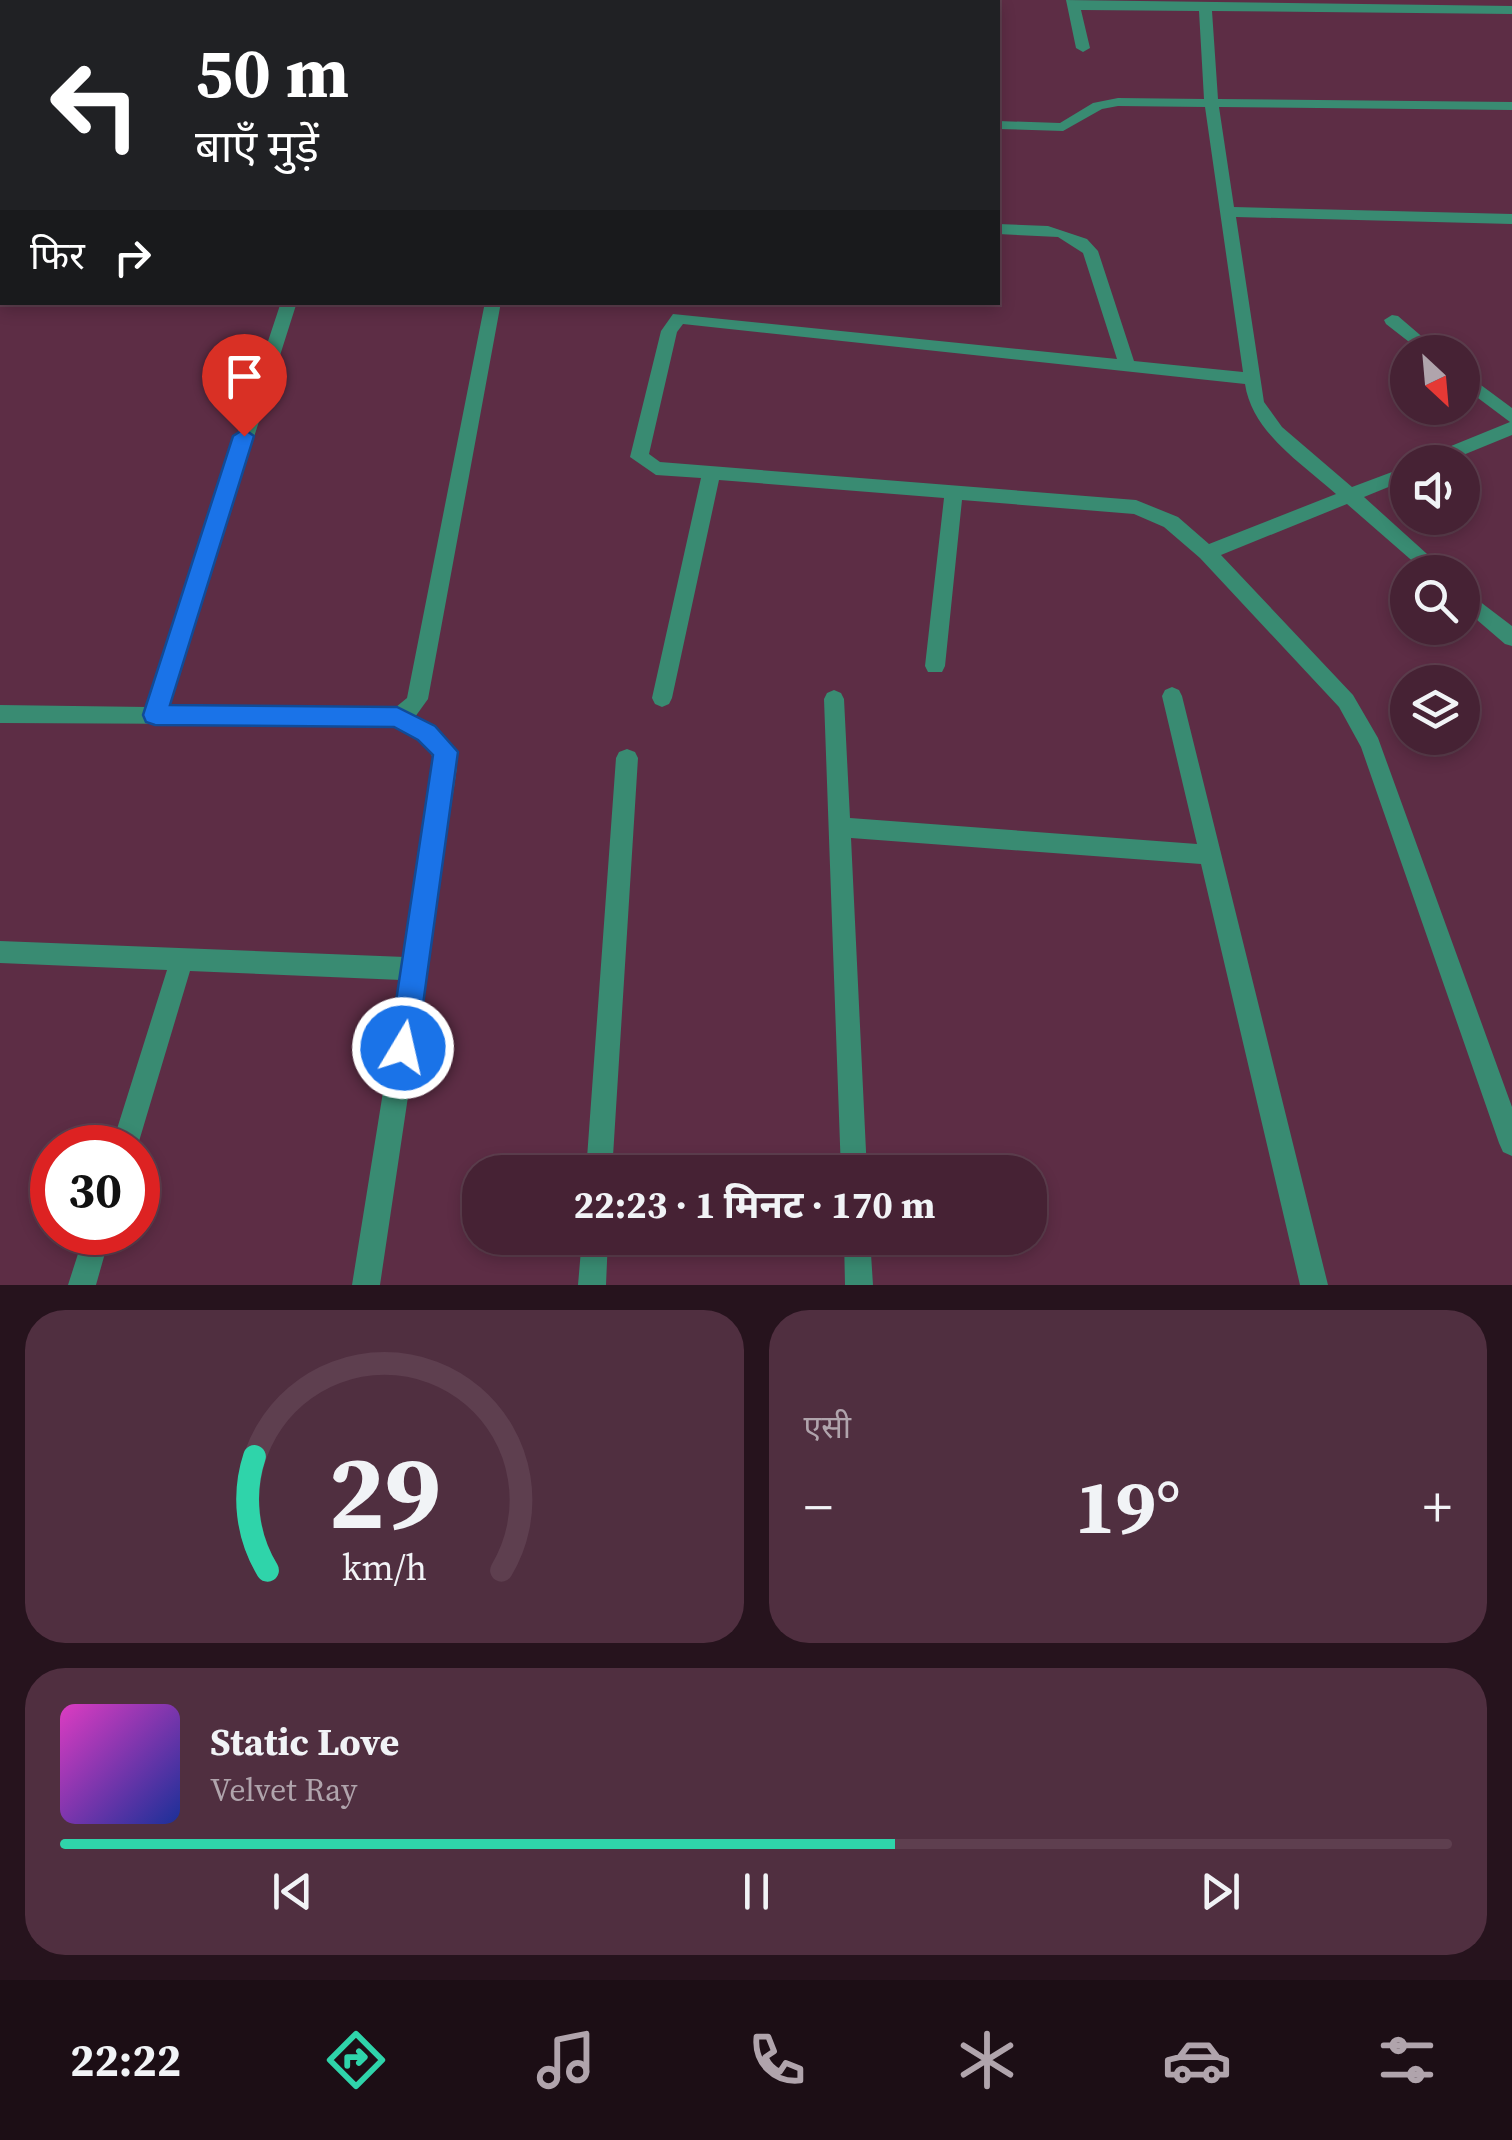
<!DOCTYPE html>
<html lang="hi">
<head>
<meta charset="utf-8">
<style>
	:root { --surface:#462234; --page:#502f40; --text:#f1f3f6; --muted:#b0a4ac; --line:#5e3f4f; --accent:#2fd4aa }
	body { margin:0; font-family:"Source Serif 4","Noto Sans Devanagari",serif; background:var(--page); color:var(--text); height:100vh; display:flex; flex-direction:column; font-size:38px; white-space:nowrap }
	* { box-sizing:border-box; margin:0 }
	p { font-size:32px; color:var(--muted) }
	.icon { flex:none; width:55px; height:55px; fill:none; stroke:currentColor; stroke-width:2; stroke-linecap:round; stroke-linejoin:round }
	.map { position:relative; height:1285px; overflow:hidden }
	.side { display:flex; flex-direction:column; gap:25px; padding:25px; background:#26131d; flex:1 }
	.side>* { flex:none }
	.guide { position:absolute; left:0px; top:0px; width:1000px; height:305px; box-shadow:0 5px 15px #0003,0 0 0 2px var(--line); background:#202124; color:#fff; overflow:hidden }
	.needle { width:65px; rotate:154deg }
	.controls { position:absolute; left:1390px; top:335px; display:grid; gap:20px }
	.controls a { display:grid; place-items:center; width:90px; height:90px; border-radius:50%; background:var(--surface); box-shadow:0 5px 15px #0003,0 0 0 2px var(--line); font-size:50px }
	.speed { position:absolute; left:30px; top:1125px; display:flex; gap:20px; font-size:50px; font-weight:700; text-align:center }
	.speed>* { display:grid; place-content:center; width:130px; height:130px; border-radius:50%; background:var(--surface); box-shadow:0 5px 15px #0003,0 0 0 2px var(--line); line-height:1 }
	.speed .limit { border:15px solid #d22; background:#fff; color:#111 }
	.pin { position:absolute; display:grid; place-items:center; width:85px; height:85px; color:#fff; margin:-102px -42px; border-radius:50% 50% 50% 0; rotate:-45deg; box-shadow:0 0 10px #0007 }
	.pin .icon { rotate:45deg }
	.me { position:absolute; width:110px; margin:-55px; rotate:9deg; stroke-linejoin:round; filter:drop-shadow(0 0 8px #0008) }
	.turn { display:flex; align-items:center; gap:35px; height:210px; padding:0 30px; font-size:45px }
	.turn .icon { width:130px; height:130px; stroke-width:2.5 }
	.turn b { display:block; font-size:70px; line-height:85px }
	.then { display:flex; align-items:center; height:95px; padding:0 30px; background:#0003; gap:20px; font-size:38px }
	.big { font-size:75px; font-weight:700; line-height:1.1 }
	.side .widget { flex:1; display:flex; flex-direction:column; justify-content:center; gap:15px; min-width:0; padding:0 35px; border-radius:40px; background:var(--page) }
	.side .dial { align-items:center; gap:0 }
	.dial svg { height:260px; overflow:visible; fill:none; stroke:var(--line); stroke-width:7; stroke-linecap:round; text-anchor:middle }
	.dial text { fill:var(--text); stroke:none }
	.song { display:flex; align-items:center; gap:30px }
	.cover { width:120px; height:120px; border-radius:15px; background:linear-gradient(135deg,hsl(310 70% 55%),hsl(230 70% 35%)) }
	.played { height:10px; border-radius:5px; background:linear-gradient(90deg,var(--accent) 60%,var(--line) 60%) }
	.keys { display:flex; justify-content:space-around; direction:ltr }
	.heat { display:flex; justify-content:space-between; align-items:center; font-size:55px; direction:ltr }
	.side .tiles { flex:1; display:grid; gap:25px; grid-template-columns:1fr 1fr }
	.widget:last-child { grid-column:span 2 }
	.trip { position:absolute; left:462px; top:1155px; width:585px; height:100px; border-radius:40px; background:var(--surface); box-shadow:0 5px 15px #0003,0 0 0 2px var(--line); font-weight:700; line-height:100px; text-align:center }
	.dock { display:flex; height:160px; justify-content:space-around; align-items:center; background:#1c0e15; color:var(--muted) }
	.dock .icon { width:70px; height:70px }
	.dock .active { color:var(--accent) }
	.dock b { font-size:45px; color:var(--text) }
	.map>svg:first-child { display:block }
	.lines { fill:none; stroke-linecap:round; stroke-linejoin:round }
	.street { fill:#398b72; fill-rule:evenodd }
	.route { fill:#1a73e8; stroke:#114b97; stroke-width:2.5 }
</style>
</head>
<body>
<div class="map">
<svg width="1512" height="1285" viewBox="0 0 1512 1285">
	<rect width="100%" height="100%" fill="#5d2d45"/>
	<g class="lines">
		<path class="street" d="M465,0H477V2H465Z
			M1066,0L1512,6V14L1212,11L1218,99L1512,102V110L1219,107L1234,207L1512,214V224L1236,217L1264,402L1282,427L1352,487L1408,466V479L1364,497L1447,572H1425L1347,504L1221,555L1353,695L1378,738L1512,1107V1156L1503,1152L1499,1143L1361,747L1339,707L1200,558L1164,527L1134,514L962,500L945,666L942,672H928L925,666L944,498L719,480L672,698L669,704L662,707L655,704L652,698L701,478L656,475L630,457L661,331L673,314L1117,359L1083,253L1058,237L998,234V224L1048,226L1087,239L1098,251L1134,361L1243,372L1205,107L1118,106L1102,109L1063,131L998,129V121L1060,123L1093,103L1118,98L1204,99L1199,11L1081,10L1090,48L1083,52L1076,48ZM683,324L1245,384C1252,432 1301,463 1336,494L1209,544L1178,517L1136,500L660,462L649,454L677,332Z
			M0,21H2V29H0Z
			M0,248H2V258H0Z
			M281,302H297L168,707L381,709L396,707L407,698L485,302H501L428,699L415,717L444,735L457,767L380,1285H352L401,980L190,971L137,1148H111L167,970L0,963V941L405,957L435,767C432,744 413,736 394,725L0,723V705L147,707Z
			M1392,315L1398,316L1440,352H1422L1386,324L1384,320Z
			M1462,371L1512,408V435L1446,462H1421L1424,457L1510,422L1462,386Z
			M1462,588L1512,626V646L1505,644L1462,607Z
			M1172,687L1179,690L1182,696L1328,1285H1300L1201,864L851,838L867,1172H841L824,699L827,693L834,690L841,693L844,699L850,818L1197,844L1162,696L1165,690Z
			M627,749L635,752L638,758L612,1172H586L616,758L619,752Z
			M85,1232H111L96,1285H68Z
			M582,1238H608L606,1285H578Z
			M844,1238H870L873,1285H845Z"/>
	</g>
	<path class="route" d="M244,429L254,436L170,705L397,707L435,726L458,752L417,1048L413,1058L403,1062L393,1058L389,1048L433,755L418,740L394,727L155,725L146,722L143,715L233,436Z"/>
</svg>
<div class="controls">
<a><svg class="needle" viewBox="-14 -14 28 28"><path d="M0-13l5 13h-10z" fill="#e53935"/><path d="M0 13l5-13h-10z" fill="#b0a4ac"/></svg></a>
<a><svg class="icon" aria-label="sound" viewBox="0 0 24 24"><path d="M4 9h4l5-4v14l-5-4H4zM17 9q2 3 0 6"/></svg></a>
<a><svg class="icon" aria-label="search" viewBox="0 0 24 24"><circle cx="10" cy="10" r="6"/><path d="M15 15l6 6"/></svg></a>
<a><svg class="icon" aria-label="layers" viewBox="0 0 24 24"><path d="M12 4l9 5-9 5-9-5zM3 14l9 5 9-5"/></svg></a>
</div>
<div class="speed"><div class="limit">30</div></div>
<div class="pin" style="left:244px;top:436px;background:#d93025"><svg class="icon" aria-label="arrive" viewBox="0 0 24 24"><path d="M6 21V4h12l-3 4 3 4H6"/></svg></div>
<svg class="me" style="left:403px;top:1048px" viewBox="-20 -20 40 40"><circle r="17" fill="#1a73e8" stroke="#fff" stroke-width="3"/><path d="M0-11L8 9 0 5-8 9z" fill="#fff"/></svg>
<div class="trip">22:23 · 1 मिनट · 170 m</div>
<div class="guide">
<div class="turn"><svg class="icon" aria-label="left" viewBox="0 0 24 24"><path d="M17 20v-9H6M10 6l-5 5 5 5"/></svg><div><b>50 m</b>बाएँ मुड़ें</div></div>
<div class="then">फिर<svg class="icon" aria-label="right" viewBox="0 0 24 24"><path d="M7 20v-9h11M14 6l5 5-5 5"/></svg></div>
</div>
</div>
<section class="side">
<div class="tiles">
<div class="widget dial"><svg viewBox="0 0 100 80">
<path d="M14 69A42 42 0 1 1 86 69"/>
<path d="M14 69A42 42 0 0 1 10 34" stroke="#2fd4aa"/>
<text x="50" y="56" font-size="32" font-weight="700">29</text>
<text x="50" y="72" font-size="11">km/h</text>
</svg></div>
<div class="widget"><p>एसी</p>
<div class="heat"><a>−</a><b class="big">19°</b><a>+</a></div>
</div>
<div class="widget">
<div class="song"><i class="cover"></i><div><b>Static Love</b><p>Velvet Ray</p></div></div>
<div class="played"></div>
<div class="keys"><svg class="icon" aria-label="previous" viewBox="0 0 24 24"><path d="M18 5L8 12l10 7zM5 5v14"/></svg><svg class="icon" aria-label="pause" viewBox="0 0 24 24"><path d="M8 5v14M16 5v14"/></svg><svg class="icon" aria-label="next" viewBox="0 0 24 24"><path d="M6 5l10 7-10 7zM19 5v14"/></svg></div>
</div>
</div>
</section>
<nav class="dock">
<b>22:22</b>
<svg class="icon active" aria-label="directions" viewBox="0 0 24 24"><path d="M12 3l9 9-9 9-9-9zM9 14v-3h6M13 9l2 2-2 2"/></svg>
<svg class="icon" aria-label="music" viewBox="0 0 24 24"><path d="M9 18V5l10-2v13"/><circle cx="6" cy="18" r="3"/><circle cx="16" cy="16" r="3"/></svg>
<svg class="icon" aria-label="phone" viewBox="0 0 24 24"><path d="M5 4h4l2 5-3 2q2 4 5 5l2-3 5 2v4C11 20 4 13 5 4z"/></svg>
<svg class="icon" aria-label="climate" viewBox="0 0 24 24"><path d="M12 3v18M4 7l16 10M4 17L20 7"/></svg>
<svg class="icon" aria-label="car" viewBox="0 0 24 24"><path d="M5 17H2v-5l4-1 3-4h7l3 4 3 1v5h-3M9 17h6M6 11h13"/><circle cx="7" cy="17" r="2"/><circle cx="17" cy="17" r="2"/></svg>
<svg class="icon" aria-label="filters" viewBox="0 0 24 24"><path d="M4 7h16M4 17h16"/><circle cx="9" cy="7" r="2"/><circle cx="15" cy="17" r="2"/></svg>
</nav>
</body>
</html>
